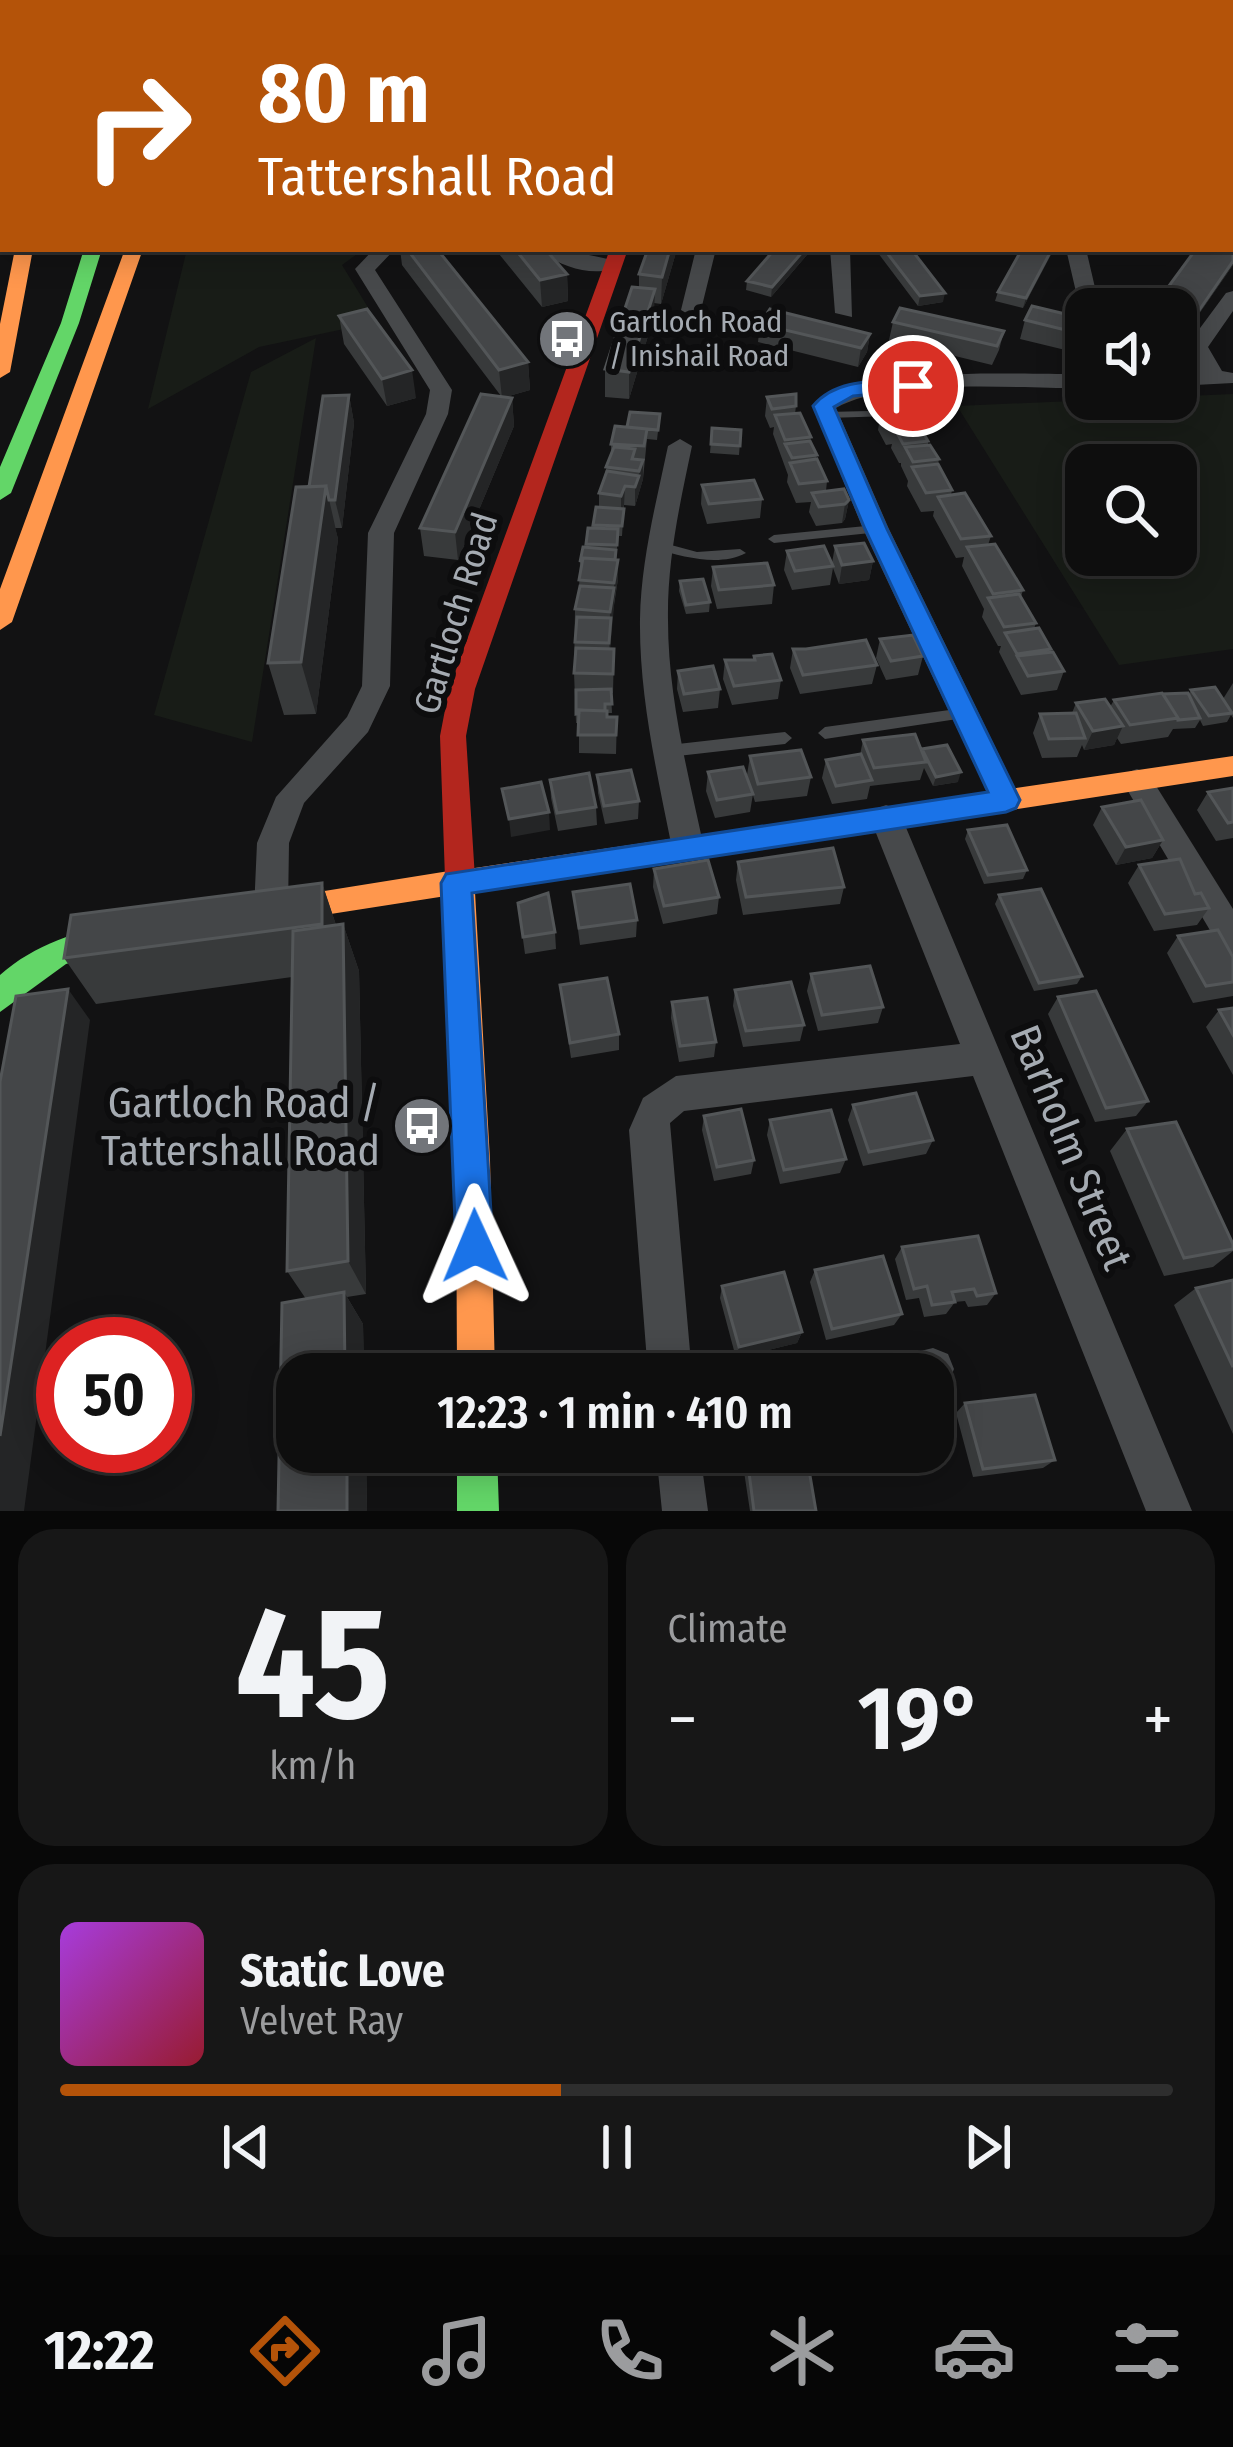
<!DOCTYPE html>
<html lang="en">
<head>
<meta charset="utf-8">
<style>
	:root { --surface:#0e0e0e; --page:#171717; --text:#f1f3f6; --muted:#9b9c9e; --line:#2e2e2e; --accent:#b45309 }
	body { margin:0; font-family:"Fira Sans Condensed",sans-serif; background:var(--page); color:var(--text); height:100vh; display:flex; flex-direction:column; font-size:45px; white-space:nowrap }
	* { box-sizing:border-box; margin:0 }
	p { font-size:39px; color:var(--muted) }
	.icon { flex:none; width:66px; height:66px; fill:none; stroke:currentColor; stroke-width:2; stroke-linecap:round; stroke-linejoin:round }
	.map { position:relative; height:1511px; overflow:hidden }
	.side { display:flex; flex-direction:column; gap:18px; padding:18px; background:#080808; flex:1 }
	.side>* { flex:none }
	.hud { position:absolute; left:0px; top:0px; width:1233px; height:252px; box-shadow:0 6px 30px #0003,0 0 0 3px var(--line); background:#b45309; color:#fff; overflow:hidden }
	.tools { position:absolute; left:1065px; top:288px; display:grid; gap:24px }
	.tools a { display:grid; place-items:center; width:132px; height:132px; border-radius:24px; background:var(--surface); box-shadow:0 6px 30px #0003,0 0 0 3px var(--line); font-size:60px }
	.speed { position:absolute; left:36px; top:1317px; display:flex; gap:24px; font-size:60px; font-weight:700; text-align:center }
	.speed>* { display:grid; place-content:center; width:156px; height:156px; border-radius:50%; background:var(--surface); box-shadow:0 6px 30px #0003,0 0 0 3px var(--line); line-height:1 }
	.speed .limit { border:18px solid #d22; background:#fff; color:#111 }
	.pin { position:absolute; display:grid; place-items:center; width:102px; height:102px; color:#fff; margin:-51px; border:6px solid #fff; border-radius:50%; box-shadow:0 3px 12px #0007 }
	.me { position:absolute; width:132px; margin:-66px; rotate:359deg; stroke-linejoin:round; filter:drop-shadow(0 0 9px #0008) }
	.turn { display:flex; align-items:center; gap:42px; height:252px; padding:0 60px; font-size:54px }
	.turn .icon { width:156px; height:156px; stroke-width:2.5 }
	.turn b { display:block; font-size:84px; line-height:102px }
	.big { font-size:90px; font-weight:600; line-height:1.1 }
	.side .widget { flex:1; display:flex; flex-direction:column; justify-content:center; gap:18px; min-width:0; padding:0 42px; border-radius:36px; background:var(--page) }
	.side .dial { align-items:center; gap:0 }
	.dial b { font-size:156px; line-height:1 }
	.song { display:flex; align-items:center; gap:36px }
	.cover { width:144px; height:144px; border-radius:18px; background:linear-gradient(135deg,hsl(280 70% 55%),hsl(350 70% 35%)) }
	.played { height:12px; border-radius:6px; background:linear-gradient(90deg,var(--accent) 45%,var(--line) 45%) }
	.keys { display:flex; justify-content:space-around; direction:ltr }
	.heat { display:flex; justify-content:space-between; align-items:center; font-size:66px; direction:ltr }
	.side .tiles { flex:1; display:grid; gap:18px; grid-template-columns:1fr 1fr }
	.widget:last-child { grid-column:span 2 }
	.trip { position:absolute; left:276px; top:1353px; width:678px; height:120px; border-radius:36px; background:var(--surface); box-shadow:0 6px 30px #0003,0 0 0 3px var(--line); font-weight:600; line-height:120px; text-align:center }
	.tab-bar { display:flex; height:192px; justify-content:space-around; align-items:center; background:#060606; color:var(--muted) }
	.tab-bar .icon { width:84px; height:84px }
	.tab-bar .active { color:var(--accent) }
	.tab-bar b { font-size:54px; color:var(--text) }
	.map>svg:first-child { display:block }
	.green { fill:#181c17; fill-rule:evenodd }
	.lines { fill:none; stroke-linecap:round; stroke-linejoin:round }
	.lane { fill:#47494b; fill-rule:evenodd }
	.street { fill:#47494b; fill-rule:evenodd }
	.fast { fill:#63d668; fill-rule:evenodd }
	.slow { fill:#ff974d; fill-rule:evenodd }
	.jam { fill:#b3261e; fill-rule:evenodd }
	.wall { fill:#383a3b }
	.shaded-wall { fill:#242526 }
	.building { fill:#444648; stroke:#535658; stroke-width:3 }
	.route { fill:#1a73e8; stroke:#114b97; stroke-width:3 }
	.labels { text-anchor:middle; stroke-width:12; stroke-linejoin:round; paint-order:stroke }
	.far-poi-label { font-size:30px; fill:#a5abb2; stroke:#0d0d0e; text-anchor:start }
	.street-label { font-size:36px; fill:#a5abb2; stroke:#0d0d0e }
	.near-poi-label { font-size:42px; fill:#a5abb2; stroke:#0d0d0e; text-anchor:end }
	.near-street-label { font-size:42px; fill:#a5abb2; stroke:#0d0d0e }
</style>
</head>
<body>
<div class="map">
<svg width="1233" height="1511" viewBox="0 0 1233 1511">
	<rect width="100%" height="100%" fill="#121213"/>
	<path class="green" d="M187,249H364L342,265L377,322L259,347L148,409Z
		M316,338L252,742L154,715L251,372Z
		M1233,394V649L1119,665L957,406ZM1086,465H1176V555H1086Z"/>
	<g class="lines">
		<path class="lane" d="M1107,0H1115L1119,3H1111Z
			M1135,0H1143L1147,3H1139Z
			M952,409L956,410V414L827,418L821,415L827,412Z
			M876,525L882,529L880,532L774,543L768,539L774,535Z
			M660,542L697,552L740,549L746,553C719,567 685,557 655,549V543Z
			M964,708L971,713L964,718L825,739L818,733L825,727Z
			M785,732L792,738L785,744L669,757L664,755L662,751L664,747L669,745Z"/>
		<path class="street" d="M670,0H686L688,3H672Z
			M1230,48L1233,49V59L1230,58Z
			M374,249H395L375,270L452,390L448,414L394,533L390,686L368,732L304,803L289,843L288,910L283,920L271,924L259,920L254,910L257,843L276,797L347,717L362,686L368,533L426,414L430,390L355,269Z
			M538,249C555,249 610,257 622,264C599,280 558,267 538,249Z
			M696,249H716L701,310L691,316L681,310Z
			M830,249H850L852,317L835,313Z
			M1066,249H1086L1100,309H1086V314L1080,309Z
			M1233,291V311L1208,347L1222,371L1233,373V383L1176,386V372H1200L1186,347L1226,293Z
			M1086,374V388C1022,389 890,377 836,408L889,529L1021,800L1017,809H995L991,800L863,529L813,406C853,364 1026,375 1086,374Z
			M680,439L692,446C680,503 667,561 668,620C668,697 688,773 704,848L699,857L688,861L677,857L672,848C657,773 639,696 640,619C641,561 656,503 668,446Z
			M1137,769L1148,773L1233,909V954L1221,949L1122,781L1126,773Z
			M886,805L897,809L902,818L1192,1511H1146L973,1076L684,1111L670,1123L692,1374H648L629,1130L643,1098L676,1076L960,1044L870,818L875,809Z
			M933,1348L948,1354L954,1369L948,1384L933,1390V1374H880L887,1359Z
			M656,1452H700L708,1511H662Z"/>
		<path class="fast" d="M373,0H388L390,3H375Z
			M3,129V140L0,141V130Z
			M84,249H102L79,323L11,493L0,500V467L61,323Z
			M123,922L134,926L138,935L134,944L66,964L0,1012V975C35,944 78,931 123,922Z
			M457,1452H497L499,1511H457Z"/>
		<path class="slow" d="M3,143V153L0,154V144Z
			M15,249H33L10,372L0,378V324Z
			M125,249H143L12,622L0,630V589Z
			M1233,756V776L475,892L490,1160L495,1374H457L456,1160L446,896L273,923L262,919L258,910L262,901L449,871L460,866L468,869Z"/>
		<path class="jam" d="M832,0H862L831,3Z
			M610,249H628L475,689L466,736L475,878L470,887L460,890L450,887L445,878L440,736L449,689Z"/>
	</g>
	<path class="wall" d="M1162,0H1233L1230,3H1161Z
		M1233,202V265L1185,334L1176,332V309L1230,249V206Z
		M400,249H437L528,362L530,390L505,397L512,398L514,426L458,560L424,556L420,528L501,396L402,265Z
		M499,249H545L567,274L568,301L542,307L499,254Z
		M648,249H677L661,304L654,303V316L629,399L605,397V369L639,288V274Z
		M775,249H812L771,297L746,290L747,281Z
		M875,249H911L943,302L918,306Z
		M1053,249L1023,308L995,301L998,292Z
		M339,316L416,398L387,406L344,344Z
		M1086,319V355L1020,339L1025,320Z
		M893,322L1004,331L999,350L992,365L889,340Z
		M760,324L870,334L867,352L858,367L758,342Z
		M349,395L354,423L342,528H335L338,539L316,714L284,715L268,663L309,487Z
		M767,397L796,406L795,414L811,437L810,442L817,455L816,459L827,481L826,491L849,500L845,519L842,523L816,526L809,512L811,502L796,503L787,482L788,475L773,434L774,427L770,428L765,416Z
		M881,411L918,423L917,427L928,441V445L939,459L938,464L952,490L951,495L991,536L988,545L1023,590L1021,597L1036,623L1034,629L1051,649L1050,653L1064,671L1057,690L1021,695L999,652L1001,646H998L982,617L984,609L962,566L964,557L956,558L933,516L934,511L921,512L907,486L908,481L901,466V463H899L891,448L892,444L886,445L878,430Z
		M660,414L657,440L647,439L643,479L635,506L624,505L622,536H618L616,560H618V579L611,625L610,649H614L613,693H611L612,713H607V717H617L616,754L579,753V723H576L574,673L575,609L579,589L580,562L586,547L588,528H593L596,507L599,508V493L611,453V444L627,427Z
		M712,428L741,430L739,455L710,453Z
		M702,485L762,499L760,518L707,524L701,504Z
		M835,546L873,561L869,580L839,584L833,568L830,585L792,590L784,570L787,551L832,563Z
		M713,567L774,585L772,604L717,609L711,586Z
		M680,581L710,602L709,612L686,614L679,591Z
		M880,639L923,656L918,675L886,680L876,658Z
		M793,649L877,665L872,684L800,694L790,668Z
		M754,656L781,680L778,699L732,705L723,679L725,660H753Z
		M678,671L720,689L718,708L683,712L677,689Z
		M1233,683V718L1231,715L1227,722L1203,726L1200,720L1195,728L1173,729L1168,737L1121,744L1117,738L1114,745L1084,750L1082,745L1077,757L1042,758L1033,733L1040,714L1072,713L1076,703L1110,707L1114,700L1163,694L1189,695L1191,690L1223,699Z
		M863,740L922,751L958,782L933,786L924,768L920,780L870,786L867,799L832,804L822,778L826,760L860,755Z
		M750,756L811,777L807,796L755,802L747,775Z
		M708,772L753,794L750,812L715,818L706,791Z
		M597,775L639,801L638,819L605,824L598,793Z
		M550,780L596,807L597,825L558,831L551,798Z
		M1233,788V838L1216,841L1197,810L1208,792Z
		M1102,807L1163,840L1152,858L1116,865L1093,825Z
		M968,830L1027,870L1023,879L984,884L965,839Z
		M738,862L844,887L840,904L743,915L736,880Z
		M1139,865L1195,894L1209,908L1197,925L1154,931L1128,883Z
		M654,869L719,897L717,914L663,924L653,887Z
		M322,883L336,925L343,924L359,971L366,1294L347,1297L363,1324L364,1374H297V1452H366L367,1511H278L282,1303L306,1299L287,1271L292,977L96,1004L64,958L71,915Z
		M573,892L637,920L636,937L580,945Z
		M999,895L1082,976L1077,984L1034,991L995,904Z
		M518,903L555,932L556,949L525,954Z
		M1178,936L1233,957V996L1193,1003L1167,953Z
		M811,974L883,1007L878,1023L818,1031L807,991Z
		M560,985L619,1034V1050L571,1058Z
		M735,990L804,1025L800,1041L743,1047L733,1006Z
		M1058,997L1148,1101L1136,1116L1095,1122L1048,1014Z
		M672,1002L716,1042L714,1057L679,1062L671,1018Z
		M1233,1008V1075L1206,1027L1219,1010Z
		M853,1105L933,1140L926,1154L863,1166L848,1120Z
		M704,1116L754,1160L751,1174L714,1181L702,1130Z
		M770,1120L846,1159L840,1173L780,1184L767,1135Z
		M1127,1129L1233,1244V1251L1213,1267L1164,1276L1110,1151Z
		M902,1247L996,1293L987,1305L968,1307L965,1301L955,1302L946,1314L924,1317L919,1298L906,1300L895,1259Z
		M815,1270L902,1314L894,1325L826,1340L810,1282Z
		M1233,1280V1434L1174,1305L1196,1288Z
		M722,1286L802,1332L797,1343L736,1358L720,1298Z
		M965,1403L1055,1460L1043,1468L973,1477L956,1413Z
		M747,1457L816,1511H750L743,1465Z"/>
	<path class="shaded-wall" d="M1184,0H1233V21H1230V3H1183Z
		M670,249H677L661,304L662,277Z
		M805,249H812L771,297L772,287Z
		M1053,249L1051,255L1023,308L1026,298Z
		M1233,261V265L1185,334L1189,325Z
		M567,274L568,301L542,307L540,280Z
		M655,289L654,316L629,399V372Z
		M945,293L943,302L918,306L920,296Z
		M870,334L867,352L858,367L861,348Z
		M528,362L530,390L502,398L499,370Z
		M412,370L416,398L387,406L382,379Z
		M349,395L354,423L342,528L335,500Z
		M512,398L514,426L458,560L455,532Z
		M643,460V479L635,506V487Z
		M326,486L338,539L316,714L301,662Z
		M625,486L624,505L621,515V496Z
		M849,500L845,519L842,523L845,504Z
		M618,560V579L614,602V583Z
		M873,561L869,580L839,584L842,565Z
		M614,588V607L609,662L610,612Z
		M1123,726L1114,745L1084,750L1093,731Z
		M961,772L958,782L933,786L936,777Z
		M549,812L550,830L511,837L509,819Z
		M1163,840L1152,858L1116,865L1126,847Z
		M322,883L338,931V971L322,924Z
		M343,924L359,971L366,1294L348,1261Z
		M68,989L90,1020L24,1511H0V1436Z
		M344,1292L363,1324L364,1374H345Z
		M802,1332L797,1343L736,1358L739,1347Z
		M347,1452H366L367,1511H347Z"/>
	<path class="building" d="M1233,202V238L1230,237V206Z
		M1230,243L1233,244V261L1189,325L1176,321V309H1152L1196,249H1230Z
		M407,249H437L528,362L499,370Z
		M515,249H545L567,274L540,280Z
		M648,249H670L662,277L639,274Z
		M775,249H805L772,287L747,281Z
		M884,249H911L945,293L920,296Z
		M1022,249H1052L1026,298L998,292Z
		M632,287L655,289L629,372L605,369Z
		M1032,306L1086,319V335L1025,320Z
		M900,308L1004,331L997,346L893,322Z
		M367,309L412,370L382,379L339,316Z
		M770,309L870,334L861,348L760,324Z
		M481,394L512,398L455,532L420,528Z
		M796,394V406L772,409L767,397Z
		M349,395L335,500H329L326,486L309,487L323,396Z
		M909,409L918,423L890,426L881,411Z
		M630,412L660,414L658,430L627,427Z
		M800,413L811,437L785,440L775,415Z
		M615,426L647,429L644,446L611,444Z
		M920,427L928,441L903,444L895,429Z
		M712,428L741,430L740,446L711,444Z
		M810,441L817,455L792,458L785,444Z
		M930,445L939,459L913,462L905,447Z
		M614,447L635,449L632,459L643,460L639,471L606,467Z
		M817,459L827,481L799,484L790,463Z
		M938,464L952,490L926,493L912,467Z
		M607,471L639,476L635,487L625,486L621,496L599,493Z
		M754,480L762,499L709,504L702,485Z
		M326,486L301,662L268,663L296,487Z
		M844,489L849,500L845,504L819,507L812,493Z
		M965,493L991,536L961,539L938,497Z
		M596,507L624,509L622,526L593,525Z
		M588,528L618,529L617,545L586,544Z
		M864,543L873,561L842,565L835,546Z
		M995,544L1023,590L993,594L967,547Z
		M824,546L833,566L795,571L787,551Z
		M583,547L616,550L615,560L583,558L580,562Z
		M583,558L618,560L614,583L579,580Z
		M767,563L774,585L719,590L713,567Z
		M703,579L710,602L686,605L680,581Z
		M580,586L614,588L610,612L575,609Z
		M1019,594L1036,623L1004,627L988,598Z
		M577,617L611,618L609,643L575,642Z
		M1039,628L1051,649L1017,654L1005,633Z
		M913,635L923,656L891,661L880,639Z
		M866,640L877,665L803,675L793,649H806Z
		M576,648L614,649L613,674L574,673Z
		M1053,652L1064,671L1028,676L1017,656Z
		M772,654L781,680L734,686L725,660H755L754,656Z
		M713,666L720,689L684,694L678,671Z
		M1215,687L1232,713L1209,716L1191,690Z
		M611,689L612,704H605V711L579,710V713L576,714V690Z
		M1162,693L1178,718L1130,725L1114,700Z
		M1188,693L1200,718L1178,720V718L1163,694Z
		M1105,699L1123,726L1093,731L1076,703Z
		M579,710L607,711V717H617L616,735H578Z
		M1076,713L1085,738L1049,739L1040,714Z
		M915,734L926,762L874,768L863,740Z
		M947,745L961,772L936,777L922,749Z
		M801,750L811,777L758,784L750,756Z
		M861,754L872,780L836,786L826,760Z
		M743,767L753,794L717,800L708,772Z
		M631,770L639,801L604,806L597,775Z
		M589,773L596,807L557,813L550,780Z
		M541,782L549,812L509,819L502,789Z
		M1233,788V822L1228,823L1208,792Z
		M1141,800L1163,840L1126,847L1102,807Z
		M1007,825L1027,870L988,875L968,830Z
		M833,848L844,887L746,897L738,862Z
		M1180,859L1195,894L1201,893L1209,908L1165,914L1139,865Z
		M708,860L719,897L664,906L654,869Z
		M322,883V924L64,958L71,915Z
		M630,884L637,920L579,928L573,892Z
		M1041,889L1082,976L1039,983L999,895Z
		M548,893L555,932L523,937L518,903Z
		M343,924L348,1261L287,1271L293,931Z
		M1218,930L1233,957V982L1206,986L1178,936Z
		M870,966L883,1007L822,1015L811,974Z
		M607,978L619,1034L570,1043L560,985Z
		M791,982L804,1025L746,1031L735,990Z
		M68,989L0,1436V1082L16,996Z
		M1096,991L1148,1101L1106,1108L1058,997Z
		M707,998L716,1042L680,1046L672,1002Z
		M1233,1008V1035L1219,1010Z
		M916,1093L933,1140L869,1152L853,1105Z
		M741,1109L754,1160L717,1167L704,1116Z
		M831,1110L846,1159L784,1170L770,1120Z
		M1176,1122L1233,1244V1249L1184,1258L1127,1129Z
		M978,1236L996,1293L977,1296L974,1289L952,1292L955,1302L932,1305L927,1286L914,1289L902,1247Z
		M883,1256L902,1314L832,1329L815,1270Z
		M784,1272L802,1332L739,1347L722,1286Z
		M1233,1280V1367L1196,1288Z
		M344,1292L345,1374H297V1452H347V1511H278L282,1303Z
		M1035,1395L1055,1460L983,1469L965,1403Z
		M793,1452H806L816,1511H754L747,1457Z"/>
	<path class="route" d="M913,380L920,382V390L853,396L834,407L887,529L1020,800L1016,808L1006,812L472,893L493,1246L488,1259L475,1264L462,1259L456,1246L441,883L446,874L988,792L865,529L813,406C837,377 879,382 913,380Z"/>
	<defs>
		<symbol id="bus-disc" viewBox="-11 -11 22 22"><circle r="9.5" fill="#72757a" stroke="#0d0d0e"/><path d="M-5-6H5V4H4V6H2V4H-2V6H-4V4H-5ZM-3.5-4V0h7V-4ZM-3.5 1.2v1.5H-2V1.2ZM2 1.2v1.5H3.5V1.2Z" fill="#fff"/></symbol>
	</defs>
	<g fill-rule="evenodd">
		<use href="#bus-disc" x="534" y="306" width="66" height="66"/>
		<use href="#bus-disc" x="389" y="1093" width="66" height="66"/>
	</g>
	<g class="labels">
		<g class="far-poi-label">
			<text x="609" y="332">Gartloch Road<tspan x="609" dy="34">/ Inishail Road</tspan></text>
		</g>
		<g class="street-label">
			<text transform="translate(455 613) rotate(-73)" y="13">Gartloch Road</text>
		</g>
		<g class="near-poi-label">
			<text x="380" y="1117">Gartloch Road /<tspan x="380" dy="48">Tattershall Road</tspan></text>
		</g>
		<g class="near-street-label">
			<text transform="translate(1072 1147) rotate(68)" y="15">Barholm Street</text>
		</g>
	</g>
</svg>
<div class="tools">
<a><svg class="icon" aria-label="sound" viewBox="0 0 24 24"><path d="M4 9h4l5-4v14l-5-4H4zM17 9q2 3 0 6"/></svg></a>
<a><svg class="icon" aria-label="search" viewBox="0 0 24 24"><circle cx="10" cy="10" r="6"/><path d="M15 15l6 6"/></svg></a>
</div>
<div class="speed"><div class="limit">50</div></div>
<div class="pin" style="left:913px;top:386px;background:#d93025"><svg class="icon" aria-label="arrive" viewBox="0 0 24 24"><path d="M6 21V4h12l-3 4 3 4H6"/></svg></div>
<svg class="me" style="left:475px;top:1246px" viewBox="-20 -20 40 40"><path d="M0-17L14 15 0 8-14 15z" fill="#1a73e8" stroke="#fff" stroke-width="4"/></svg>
<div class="trip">12:23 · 1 min · 410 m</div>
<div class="hud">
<div class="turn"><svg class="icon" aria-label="right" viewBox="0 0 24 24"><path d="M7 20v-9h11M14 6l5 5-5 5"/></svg><div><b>80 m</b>Tattershall Road</div></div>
</div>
</div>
<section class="side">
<div class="tiles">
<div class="widget dial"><b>45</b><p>km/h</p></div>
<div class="widget"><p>Climate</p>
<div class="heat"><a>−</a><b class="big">19°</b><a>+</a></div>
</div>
<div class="widget">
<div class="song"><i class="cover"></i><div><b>Static Love</b><p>Velvet Ray</p></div></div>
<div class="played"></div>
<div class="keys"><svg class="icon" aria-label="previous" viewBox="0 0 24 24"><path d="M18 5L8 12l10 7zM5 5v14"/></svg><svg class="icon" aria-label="pause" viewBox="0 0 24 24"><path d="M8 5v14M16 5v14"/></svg><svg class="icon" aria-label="next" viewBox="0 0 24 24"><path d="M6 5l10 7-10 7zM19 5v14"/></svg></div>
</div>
</div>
</section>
<nav class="tab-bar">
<b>12:22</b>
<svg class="icon active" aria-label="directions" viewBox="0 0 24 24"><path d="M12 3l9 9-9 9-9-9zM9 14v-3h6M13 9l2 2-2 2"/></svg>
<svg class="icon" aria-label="music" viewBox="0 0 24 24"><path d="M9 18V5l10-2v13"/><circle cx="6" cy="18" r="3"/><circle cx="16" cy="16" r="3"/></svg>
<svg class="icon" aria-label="phone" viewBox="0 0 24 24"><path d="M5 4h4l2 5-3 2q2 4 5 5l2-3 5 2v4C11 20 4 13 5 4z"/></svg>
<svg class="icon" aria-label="climate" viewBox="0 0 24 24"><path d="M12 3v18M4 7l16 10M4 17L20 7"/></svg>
<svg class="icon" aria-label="car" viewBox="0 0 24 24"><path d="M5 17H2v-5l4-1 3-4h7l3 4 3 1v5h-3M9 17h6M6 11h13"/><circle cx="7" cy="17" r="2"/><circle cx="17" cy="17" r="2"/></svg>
<svg class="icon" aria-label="filters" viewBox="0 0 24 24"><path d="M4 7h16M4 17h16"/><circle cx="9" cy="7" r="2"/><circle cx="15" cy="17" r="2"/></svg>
</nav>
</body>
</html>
